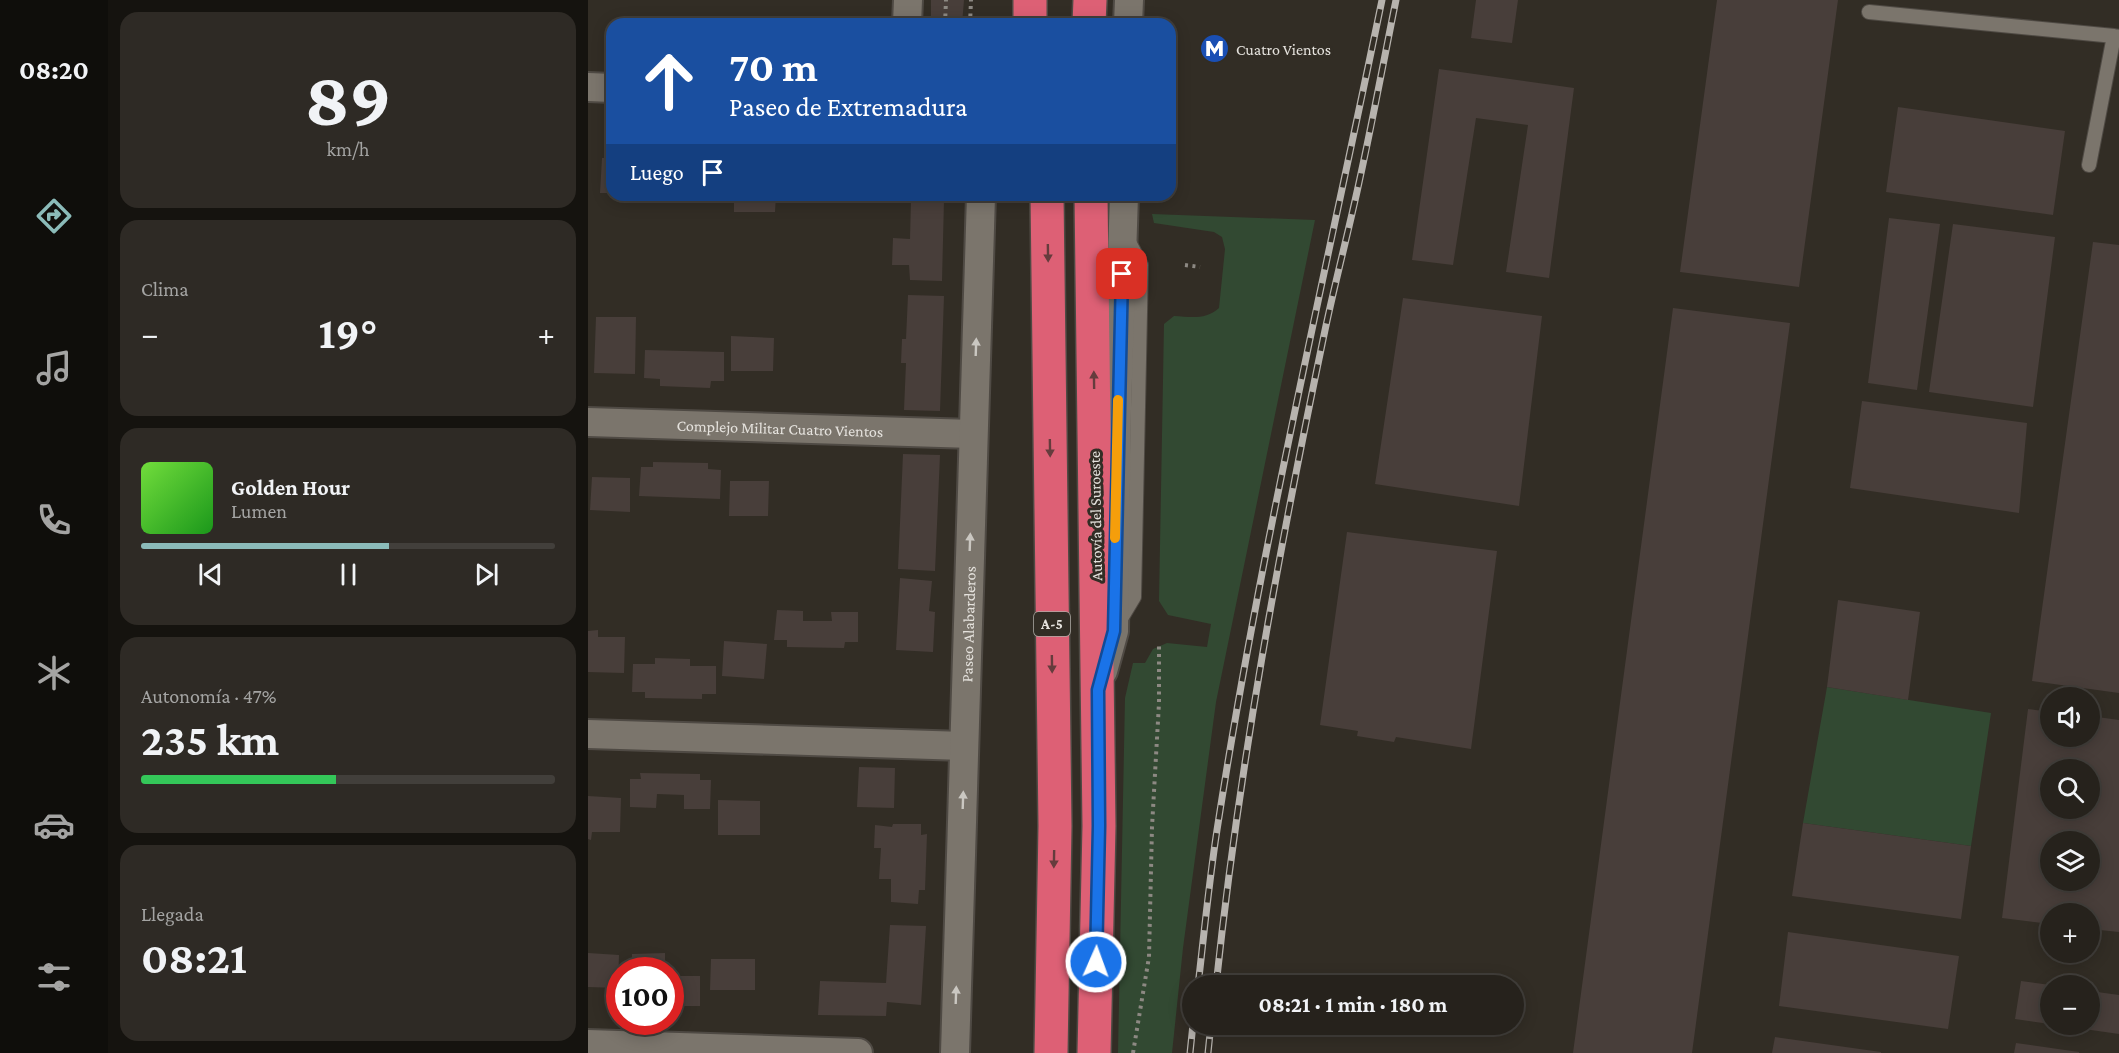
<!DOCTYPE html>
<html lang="es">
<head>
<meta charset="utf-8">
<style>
	:root { --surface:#26221c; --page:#2e2a25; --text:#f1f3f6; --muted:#a4a4a3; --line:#423f3b; --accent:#8bbbb9 }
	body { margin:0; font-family:"Crimson Pro",serif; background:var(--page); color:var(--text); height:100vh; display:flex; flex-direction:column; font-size:22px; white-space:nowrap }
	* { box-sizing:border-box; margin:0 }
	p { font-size:20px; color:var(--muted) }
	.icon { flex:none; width:33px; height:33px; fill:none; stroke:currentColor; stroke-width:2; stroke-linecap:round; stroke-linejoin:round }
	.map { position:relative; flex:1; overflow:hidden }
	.details { display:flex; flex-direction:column; gap:12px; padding:12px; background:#15130f; width:480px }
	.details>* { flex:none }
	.banner { position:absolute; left:18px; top:18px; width:570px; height:183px; border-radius:18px; box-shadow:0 3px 15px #0003,0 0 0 2px var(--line); background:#1a4fa0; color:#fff; overflow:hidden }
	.controls { position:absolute; left:1452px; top:687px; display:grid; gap:12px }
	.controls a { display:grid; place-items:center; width:60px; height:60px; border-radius:50%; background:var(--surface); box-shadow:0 3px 15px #0003,0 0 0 2px var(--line); font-size:30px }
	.speed { position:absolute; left:18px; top:957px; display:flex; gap:12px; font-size:30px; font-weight:700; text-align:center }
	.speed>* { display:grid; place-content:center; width:78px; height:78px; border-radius:50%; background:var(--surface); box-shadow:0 3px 15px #0003,0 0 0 2px var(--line); line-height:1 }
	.speed .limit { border:9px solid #d22; background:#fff; color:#111 }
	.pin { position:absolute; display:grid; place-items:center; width:51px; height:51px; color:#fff; margin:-26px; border-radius:12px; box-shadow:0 3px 9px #0006 }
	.me { position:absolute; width:66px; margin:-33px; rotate:2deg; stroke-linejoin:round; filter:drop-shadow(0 0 4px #0008) }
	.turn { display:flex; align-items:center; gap:21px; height:126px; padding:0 24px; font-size:27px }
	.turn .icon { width:78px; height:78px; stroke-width:2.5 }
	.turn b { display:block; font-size:42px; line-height:51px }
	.then { display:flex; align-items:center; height:57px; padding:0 24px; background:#0003; gap:12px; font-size:22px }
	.big { font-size:45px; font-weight:700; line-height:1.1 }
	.details .card { flex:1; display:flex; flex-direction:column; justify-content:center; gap:9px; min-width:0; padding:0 21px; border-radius:18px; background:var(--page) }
	.details .dial { align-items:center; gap:0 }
	.dial b { font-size:78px; line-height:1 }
	.song { display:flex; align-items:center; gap:18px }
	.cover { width:72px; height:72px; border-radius:9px; background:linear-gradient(135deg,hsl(100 70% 55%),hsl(120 70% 35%)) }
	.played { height:6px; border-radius:3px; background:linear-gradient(90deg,var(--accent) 60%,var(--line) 60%) }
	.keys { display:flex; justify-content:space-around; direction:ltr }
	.heat { display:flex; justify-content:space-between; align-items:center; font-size:33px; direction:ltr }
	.charge { height:9px; border-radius:4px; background:linear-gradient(90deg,#34c759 47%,var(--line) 0) }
	.trip { position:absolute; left:594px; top:975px; width:342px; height:60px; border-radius:30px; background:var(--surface); box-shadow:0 3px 15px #0003,0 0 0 2px var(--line); font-weight:700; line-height:60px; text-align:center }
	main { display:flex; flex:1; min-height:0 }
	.tab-bar { display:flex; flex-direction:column; width:108px; justify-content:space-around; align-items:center; background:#0f0e0b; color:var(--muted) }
	.tab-bar .icon { width:42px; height:42px }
	.tab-bar .active { color:var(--accent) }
	.tab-bar b { font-size:27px; color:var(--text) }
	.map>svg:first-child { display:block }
	.green { fill:#324932 }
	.building { fill:#483e3a; fill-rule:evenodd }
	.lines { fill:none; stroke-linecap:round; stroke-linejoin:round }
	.service-casing { stroke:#4f4a44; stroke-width:16 }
	.minor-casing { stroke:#4f4a44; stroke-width:32 }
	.motorway-casing { stroke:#4f4a44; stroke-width:36 }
	.path { stroke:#8d8983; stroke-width:4; stroke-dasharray:3 4.5; stroke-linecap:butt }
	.service { stroke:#7b756c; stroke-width:14 }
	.minor { stroke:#7b756c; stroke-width:28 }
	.motorway { stroke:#dd6075; stroke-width:33 }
	.rail-casing { stroke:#b7b3ae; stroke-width:7 }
	.rail { stroke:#322d25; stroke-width:4.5; stroke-dasharray:14; stroke-linecap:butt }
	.oneway { fill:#653c3d }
	.oneway2 { fill:#cac7c1 }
	.route-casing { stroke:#114b97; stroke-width:15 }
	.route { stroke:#1a73e8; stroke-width:10 }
	.slow { stroke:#f59e0b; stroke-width:10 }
	.labels { text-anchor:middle; stroke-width:6; stroke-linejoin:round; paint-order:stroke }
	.shield { fill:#322d25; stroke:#afaca6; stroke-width:1.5 }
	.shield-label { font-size:15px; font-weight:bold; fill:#e5e2dd }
	.poi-label { font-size:16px; fill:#e5e2dd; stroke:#322d25; text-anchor:start }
	.street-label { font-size:16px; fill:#e5e2dd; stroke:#322d25 }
</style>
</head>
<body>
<main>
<nav class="tab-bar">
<b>08:20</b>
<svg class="icon active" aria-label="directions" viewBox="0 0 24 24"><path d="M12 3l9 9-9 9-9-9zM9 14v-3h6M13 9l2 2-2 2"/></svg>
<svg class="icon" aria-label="music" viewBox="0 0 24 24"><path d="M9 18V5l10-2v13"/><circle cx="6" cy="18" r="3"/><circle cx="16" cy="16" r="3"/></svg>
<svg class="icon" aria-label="phone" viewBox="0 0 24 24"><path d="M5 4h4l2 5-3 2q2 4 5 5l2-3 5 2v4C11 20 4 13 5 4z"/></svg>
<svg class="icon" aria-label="climate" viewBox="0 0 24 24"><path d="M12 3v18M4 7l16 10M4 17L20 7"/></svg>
<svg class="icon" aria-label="car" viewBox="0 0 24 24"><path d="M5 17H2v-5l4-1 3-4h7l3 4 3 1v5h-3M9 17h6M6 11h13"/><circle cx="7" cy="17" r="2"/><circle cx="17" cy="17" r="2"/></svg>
<svg class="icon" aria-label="filters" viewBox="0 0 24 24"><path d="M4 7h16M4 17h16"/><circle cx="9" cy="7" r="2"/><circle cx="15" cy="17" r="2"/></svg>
</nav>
<section class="details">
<div class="card dial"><b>89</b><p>km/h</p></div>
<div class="card"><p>Clima</p>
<div class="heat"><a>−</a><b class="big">19°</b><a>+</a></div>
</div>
<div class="card">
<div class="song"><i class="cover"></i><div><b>Golden Hour</b><p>Lumen</p></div></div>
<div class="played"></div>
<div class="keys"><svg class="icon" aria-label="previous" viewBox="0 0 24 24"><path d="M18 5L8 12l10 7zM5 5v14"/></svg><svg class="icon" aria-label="pause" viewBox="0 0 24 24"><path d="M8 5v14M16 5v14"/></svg><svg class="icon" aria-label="next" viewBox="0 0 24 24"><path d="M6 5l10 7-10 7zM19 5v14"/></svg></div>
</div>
<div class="card"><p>Autonomía · 47%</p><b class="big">235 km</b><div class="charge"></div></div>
<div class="card"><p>Llegada</p><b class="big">08:21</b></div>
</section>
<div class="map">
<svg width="1531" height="1053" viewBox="0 0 1531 1053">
	<rect width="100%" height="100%" fill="#322d25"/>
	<path class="green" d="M564,214L727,220L628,702L595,948L584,1053H530L537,698L545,663H557L565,649L579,643L619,647L623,624L580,615L571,601L576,324L586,316C603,317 618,320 631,308L637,249L634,237L626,232L566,223Z
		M1239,687L1403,713L1383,846L1215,823Z"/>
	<path class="building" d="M343,0H376L374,24H343Z
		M888,0H930L924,43L883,38Z
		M1129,0H1250L1211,287L1092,272Z
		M851,69L986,88L961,278L918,272L940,125L888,118L865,265L824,260Z
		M1310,107L1477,131L1465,215L1298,192Z
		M14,158H24V193H12Z
		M100,195H138V201L100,199Z
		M146,195H188L187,212H146Z
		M323,199L356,200L354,281L322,280L321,265H304L305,238L322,239Z
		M1301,218L1352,224L1329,390L1280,383Z
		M1365,224L1467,237L1445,407L1341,392Z
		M1505,242L1531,245V693L1444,681Z
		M320,295L356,296L352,411L316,410L318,363H313L314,339H318Z
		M815,298L954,316L931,506L787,484Z
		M1085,308L1202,323L1104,1053H985Z
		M8,317H48L47,374L6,373Z
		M143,336L186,338L185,371H143Z
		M57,350L136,352V381H123L122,388L72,386V379L56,378Z
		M1274,401L1439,423L1431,513L1262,488Z
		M315,454L352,455L347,571L310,569Z
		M65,462L120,463V469L133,470L132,499L51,496L53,467H65Z
		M4,477L42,478V512L2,510Z
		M142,481H181L180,516H141Z
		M759,532L909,551L883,749L808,737L806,742L769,736L770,731L732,725Z
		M312,578L344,581L341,611L347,612L345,652L308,650Z
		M1250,600L1332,612L1320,700L1239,687Z
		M189,610L215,611V621H244L243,612H270V642H257L256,648L199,647V640H186Z
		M10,630V637H37L36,673L0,672V631Z
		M136,641L179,644L176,679L134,676Z
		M67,658L102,659V666H128V694H114V699L57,698V692H44L45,664H67Z
		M1440,709L1462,712V736H1502V716L1531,720V932L1502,929V914H1462V924L1414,918ZM1462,770H1502V808H1462ZM1462,842H1502V880H1462Z
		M271,767L307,768L306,808L269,807Z
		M52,773L112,774V780H123L122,809H96V795L69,794L68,808L42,807V779H53Z
		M0,796L33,798L32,832H4L3,840L0,839Z
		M130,800L172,801V835H130Z
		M1215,823L1383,846L1373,919L1204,896Z
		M305,824H333V835L339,834L337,890H331L330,904L303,902V879H291L293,848H286L287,825L304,827Z
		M302,925L338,926L333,1005L299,1002L298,1016L230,1015L232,981L298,983Z
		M1200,932L1371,956L1360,1029L1191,1006Z
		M0,953L31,955L30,988L0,987Z
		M77,953V970H44V954Z
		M123,959H167V990H122Z
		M82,976H112V1006H90V1012H82Z
		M1433,981L1462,985V1024L1427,1019Z
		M1502,991L1531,995V1034L1475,1026L1502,1024Z
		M1187,1037L1293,1052V1053H1184Z
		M1428,1043L1491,1052V1053H1426Z"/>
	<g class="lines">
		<defs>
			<path id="service" d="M1281,12L1526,36
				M1501,165L1526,36L1531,37
				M531,622L546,597L553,265L540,240"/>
			<g id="minor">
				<path d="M319,24L320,0"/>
				<path d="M540,24L541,0"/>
				<path d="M0,87L24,88"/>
				<path id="s1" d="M0,422L385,434"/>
				<path d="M515,671L526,631L529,409L536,195"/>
				<path d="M0,734L376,746"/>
				<path d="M0,1044L270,1053"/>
				<path id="s2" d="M367,1053L393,195"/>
			</g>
			<path id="motorway" d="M442,0V24
				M501,24L502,0
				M459,195L467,826L463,1053
				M503,195L511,826L506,1053"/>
		</defs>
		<use href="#service" class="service-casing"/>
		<use href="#minor" class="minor-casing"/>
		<use href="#motorway" class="motorway-casing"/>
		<path class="path" d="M357,24L358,0
			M382,24L383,0
			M597,265L612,267
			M545,1053L561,957L564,827L571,703V646"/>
		<use href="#service" class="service"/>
		<use href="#minor" class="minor"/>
		<use href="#motorway" class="motorway"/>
		<defs>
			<path id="rail" d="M610,986C616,934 621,882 629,830C672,551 737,276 794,0
				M628,986C651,767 691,550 736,335C747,282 761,230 772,178C785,119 796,59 808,0
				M602,1053L605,1024
				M620,1053L623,1024"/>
		</defs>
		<use href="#rail" class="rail-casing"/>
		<use href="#rail" class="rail"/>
	</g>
	<defs><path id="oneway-solid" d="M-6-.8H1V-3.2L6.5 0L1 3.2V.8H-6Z" transform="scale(1.5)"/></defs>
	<g class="oneway">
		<use href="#oneway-solid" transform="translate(460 253) rotate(89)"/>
		<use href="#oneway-solid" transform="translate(506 380) rotate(-91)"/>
		<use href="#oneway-solid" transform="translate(462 448) rotate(89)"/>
		<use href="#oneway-solid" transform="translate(464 664) rotate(89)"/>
		<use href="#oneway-solid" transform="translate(466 859) rotate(91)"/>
	</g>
	<g class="oneway2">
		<use href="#oneway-solid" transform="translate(388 347) rotate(-88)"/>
		<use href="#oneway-solid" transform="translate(382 542) rotate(-88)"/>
		<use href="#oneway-solid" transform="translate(375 800) rotate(-88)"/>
		<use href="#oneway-solid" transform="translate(368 995) rotate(-88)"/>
	</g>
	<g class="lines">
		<defs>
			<path id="route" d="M508,962L511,826L510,690L526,631L534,274"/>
		</defs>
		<use href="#route" class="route-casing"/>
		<use href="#route" class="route"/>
		<path class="slow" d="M527,538L530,400"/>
	</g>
	<defs>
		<symbol id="metro-disc" viewBox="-11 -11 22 22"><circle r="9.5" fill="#1a4fb4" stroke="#322d25"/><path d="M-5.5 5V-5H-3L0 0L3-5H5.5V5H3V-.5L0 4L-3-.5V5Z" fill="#fff"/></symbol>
	</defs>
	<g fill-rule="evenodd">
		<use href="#metro-disc" x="610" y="32" width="33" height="33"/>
	</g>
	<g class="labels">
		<rect class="shield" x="446" y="612" width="36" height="24" rx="4.5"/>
		<g class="shield-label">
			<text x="464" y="629">A-5</text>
		</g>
		<g class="poi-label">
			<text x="648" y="55">Cuatro Vientos</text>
		</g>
		<g class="street-label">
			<text dy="6" stroke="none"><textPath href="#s1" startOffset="192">Complejo Militar Cuatro Vientos</textPath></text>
			<text transform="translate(507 516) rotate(-91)" y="6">Autovía del Suroeste</text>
			<text dy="6" stroke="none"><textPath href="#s2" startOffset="429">Paseo Alabarderos</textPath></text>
		</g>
	</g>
</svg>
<div class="controls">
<a><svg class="icon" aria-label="sound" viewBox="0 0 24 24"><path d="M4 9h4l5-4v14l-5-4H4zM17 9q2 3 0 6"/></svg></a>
<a><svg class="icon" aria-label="search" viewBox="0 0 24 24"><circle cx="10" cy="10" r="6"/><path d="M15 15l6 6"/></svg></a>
<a><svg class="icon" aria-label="layers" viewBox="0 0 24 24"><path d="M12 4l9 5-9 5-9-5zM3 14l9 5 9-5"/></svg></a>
<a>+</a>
<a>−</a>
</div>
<div class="speed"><div class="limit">100</div></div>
<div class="pin" style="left:534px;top:274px;background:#d93025"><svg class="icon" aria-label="arrive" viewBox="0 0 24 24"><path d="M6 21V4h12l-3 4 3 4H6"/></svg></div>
<svg class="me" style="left:508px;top:962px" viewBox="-20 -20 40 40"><circle r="17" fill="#1a73e8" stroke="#fff" stroke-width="3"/><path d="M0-11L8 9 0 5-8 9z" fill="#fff"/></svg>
<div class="trip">08:21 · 1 min · 180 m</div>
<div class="banner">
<div class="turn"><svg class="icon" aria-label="ahead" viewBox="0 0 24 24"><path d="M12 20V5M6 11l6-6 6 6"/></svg><div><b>70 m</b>Paseo de Extremadura</div></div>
<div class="then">Luego<svg class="icon" aria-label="arrive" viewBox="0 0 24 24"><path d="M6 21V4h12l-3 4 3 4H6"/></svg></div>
</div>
</div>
</main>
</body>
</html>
